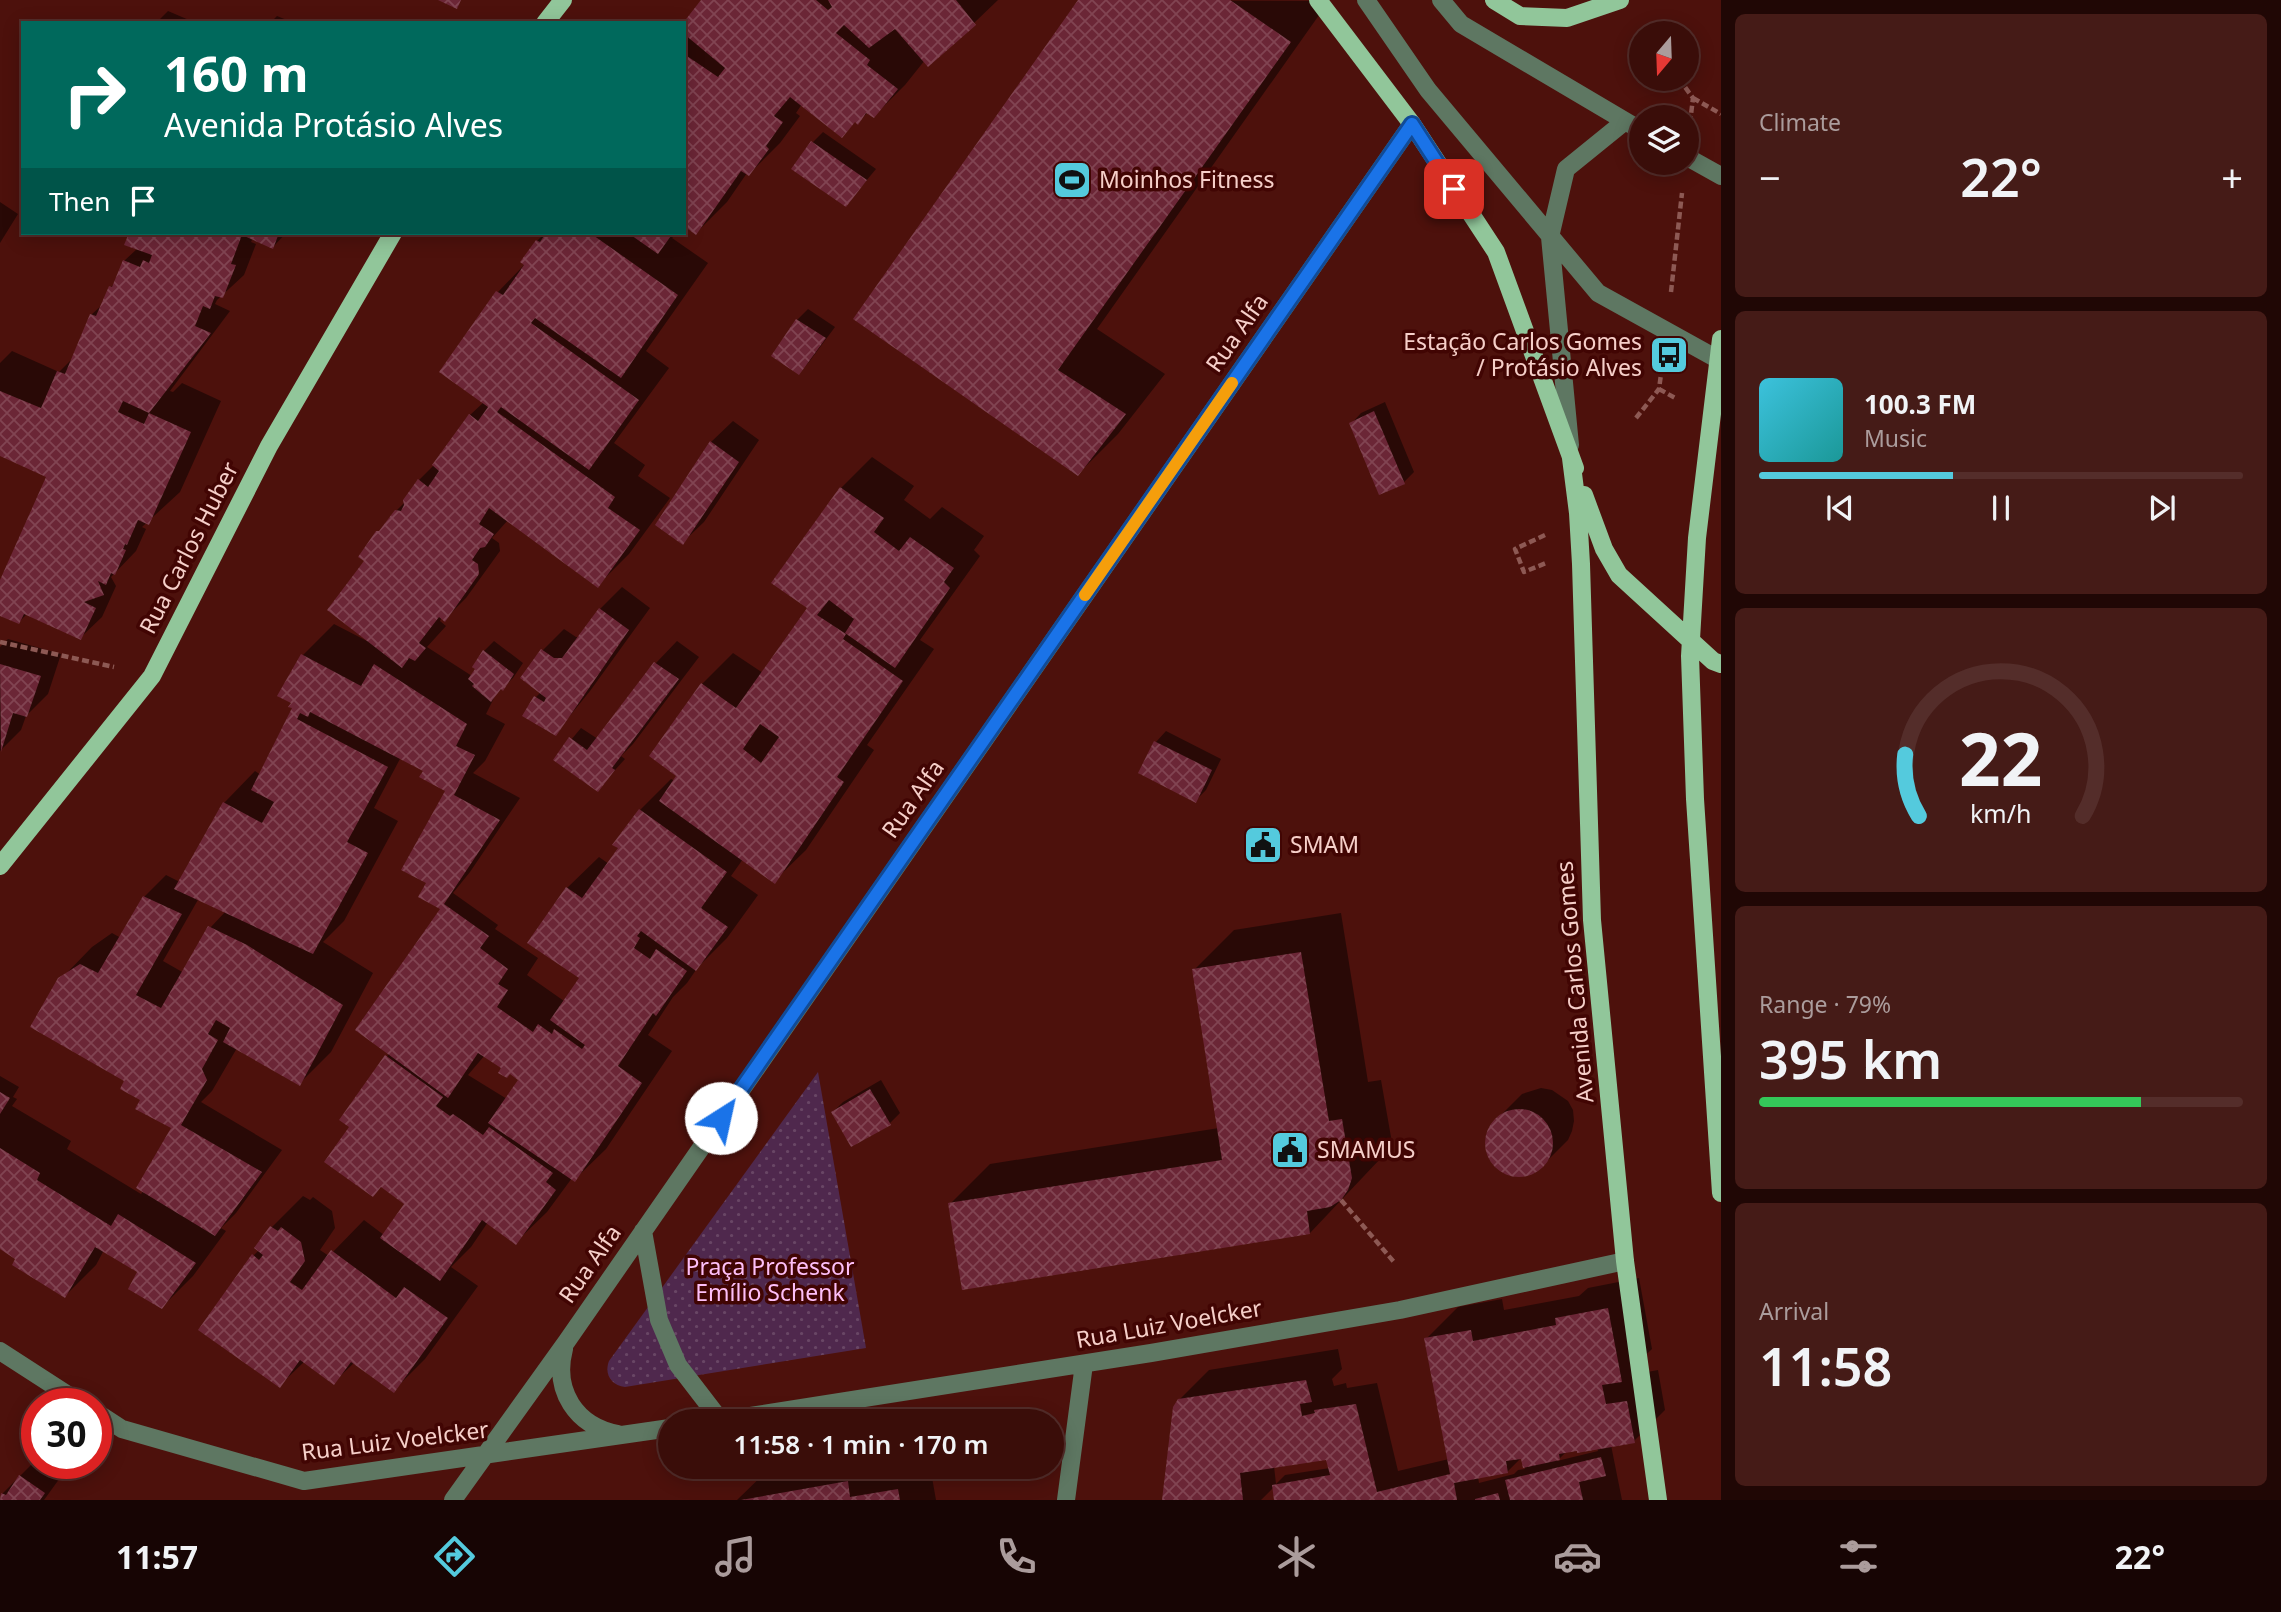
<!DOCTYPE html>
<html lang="en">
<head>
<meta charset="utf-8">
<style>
	:root { --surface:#3a0d09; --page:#451b17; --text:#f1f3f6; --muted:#ab9c9c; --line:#542d2a; --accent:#54cadd }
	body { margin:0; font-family:"Noto Sans",sans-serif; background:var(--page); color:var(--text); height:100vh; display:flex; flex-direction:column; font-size:26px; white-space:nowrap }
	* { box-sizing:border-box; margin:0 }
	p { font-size:23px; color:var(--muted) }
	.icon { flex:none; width:38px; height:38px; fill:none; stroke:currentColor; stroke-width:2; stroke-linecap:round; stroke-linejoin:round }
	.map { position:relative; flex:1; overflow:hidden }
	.details { display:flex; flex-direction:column; gap:14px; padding:14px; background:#200705; width:560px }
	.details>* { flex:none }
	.guide { position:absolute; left:21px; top:21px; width:665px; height:214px; border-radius:0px; box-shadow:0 4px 18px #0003,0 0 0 2px var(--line); background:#00695c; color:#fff; overflow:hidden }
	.needle { width:46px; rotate:199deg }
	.buttons { position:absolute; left:1629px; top:21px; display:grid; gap:14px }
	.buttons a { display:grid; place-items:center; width:70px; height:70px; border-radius:50%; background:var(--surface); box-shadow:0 4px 18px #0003,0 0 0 2px var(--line); font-size:35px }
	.speed { position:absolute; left:21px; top:1388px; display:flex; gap:14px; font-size:35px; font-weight:700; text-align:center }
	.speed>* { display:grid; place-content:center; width:91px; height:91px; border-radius:50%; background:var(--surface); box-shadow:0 4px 18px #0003,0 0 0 2px var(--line); line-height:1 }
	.speed .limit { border:10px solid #d22; background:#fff; color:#111 }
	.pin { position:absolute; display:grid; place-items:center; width:60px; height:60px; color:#fff; margin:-30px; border-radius:14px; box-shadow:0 4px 10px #0006 }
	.me { position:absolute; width:77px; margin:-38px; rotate:35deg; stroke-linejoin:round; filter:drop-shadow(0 0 5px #0008) }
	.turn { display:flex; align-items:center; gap:24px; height:147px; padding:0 28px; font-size:32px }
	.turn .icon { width:91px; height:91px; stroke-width:2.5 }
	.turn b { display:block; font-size:49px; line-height:60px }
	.then { display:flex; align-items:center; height:66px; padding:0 28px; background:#0003; gap:14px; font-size:26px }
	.big { font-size:52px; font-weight:600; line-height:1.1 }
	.details .card { flex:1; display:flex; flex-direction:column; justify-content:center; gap:10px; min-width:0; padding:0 24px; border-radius:10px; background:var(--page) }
	.details .dial { align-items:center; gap:0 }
	.dial svg { height:182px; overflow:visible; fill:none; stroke:var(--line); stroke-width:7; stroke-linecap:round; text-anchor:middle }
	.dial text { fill:var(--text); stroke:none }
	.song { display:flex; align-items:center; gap:21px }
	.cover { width:84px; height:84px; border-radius:10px; background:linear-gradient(135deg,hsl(190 70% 55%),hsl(180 70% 35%)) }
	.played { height:7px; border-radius:4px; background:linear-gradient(90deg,var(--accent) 40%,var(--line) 40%) }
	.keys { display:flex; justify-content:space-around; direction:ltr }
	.heat { display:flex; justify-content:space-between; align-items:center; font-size:38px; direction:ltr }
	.charge { height:10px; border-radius:5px; background:linear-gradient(90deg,#34c759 79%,var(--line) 0) }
	.trip { position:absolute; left:658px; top:1409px; width:406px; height:70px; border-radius:35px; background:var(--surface); box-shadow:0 4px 18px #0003,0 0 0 2px var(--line); font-weight:600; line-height:70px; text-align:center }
	.dock { display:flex; height:112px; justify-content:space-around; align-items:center; background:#170504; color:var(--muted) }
	.dock .icon { width:49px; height:49px }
	.dock .selected { color:var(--accent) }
	.dock b { font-size:32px; color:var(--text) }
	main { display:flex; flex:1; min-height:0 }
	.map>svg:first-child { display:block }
	.park { fill:url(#park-dots) }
	.shadow { fill:#0007; fill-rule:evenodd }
	.building { fill:url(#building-cross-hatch); fill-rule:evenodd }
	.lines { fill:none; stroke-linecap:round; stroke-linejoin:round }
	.path { stroke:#8d5954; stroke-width:4.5; stroke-dasharray:7 3.5; stroke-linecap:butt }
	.minor { stroke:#5e7762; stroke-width:18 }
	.major { stroke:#91c69a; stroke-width:18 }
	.route-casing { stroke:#114b97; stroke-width:18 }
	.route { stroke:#1a73e8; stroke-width:12 }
	.slow { stroke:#f59e0b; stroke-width:12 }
	.labels { text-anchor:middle; stroke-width:7; stroke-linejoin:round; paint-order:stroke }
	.poi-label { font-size:23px; fill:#f6cfc9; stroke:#410503; text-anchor:start }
	.street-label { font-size:23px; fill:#f6cfc9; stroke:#410503 }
	.park-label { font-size:23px; fill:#fdbff8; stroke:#410503 }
</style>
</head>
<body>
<main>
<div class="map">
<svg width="1721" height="1500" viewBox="0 0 1721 1500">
	<defs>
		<pattern id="park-dots" width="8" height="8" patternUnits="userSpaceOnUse" patternTransform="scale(1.75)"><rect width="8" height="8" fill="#4f284d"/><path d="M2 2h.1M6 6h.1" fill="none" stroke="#694665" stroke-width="1.8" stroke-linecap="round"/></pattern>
		<pattern id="building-cross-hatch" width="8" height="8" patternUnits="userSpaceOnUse" patternTransform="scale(1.75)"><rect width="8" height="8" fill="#6b2636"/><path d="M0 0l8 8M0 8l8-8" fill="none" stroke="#814452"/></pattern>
	</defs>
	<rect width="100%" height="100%" fill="#4d110c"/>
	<path class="park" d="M818,1072L866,1348L625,1387C611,1385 604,1374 609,1361Z"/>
	<path class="shadow" d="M704,0H998L974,23L925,60L905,85L874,116L868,112L858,122L802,104L796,113L800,116L780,143L749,174L747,173L727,202L696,233L684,226V23Z
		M1080,0L1329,1L1097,329L1165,374L1118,434L1078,474L855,318Z
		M168,11L196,23H156Z
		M277,16L294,23H270Z
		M823,132L876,169L846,205L812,143Z
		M0,202L18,214L0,243Z
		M131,233H286L273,247L253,238L251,242L256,244L244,275L217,300L215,304L230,311L170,391L173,392L182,383L221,401L180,492L142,527L146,529L136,551L111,577L116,586L102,617L80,638L27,614L19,622L0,614V584L48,477L0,455V363L12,351L59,372L74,357L91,315L103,304L111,287L116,282L124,261L138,248L126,244Z
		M545,233H677L672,238L708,263L646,351L669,368L614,443L645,465L638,476L670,498L629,554L598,585L508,520L492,538L499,543L500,551L466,598L445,619L442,617L440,621L446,626L427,647L472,676L484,651L494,641L523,663L513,678L496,694L486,714L505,724L485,761L473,773L520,798L470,872L453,893L498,925L495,929L538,958L527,975L564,1001L581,978L567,888L599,857L609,864L640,810L671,779L675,781L702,684L733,653L763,673L810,607L841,488L872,457L914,486L904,500L930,519L942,507L984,536L974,550L980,556L920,640L934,649L867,745L874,750L806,850L774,881L743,859L731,876L758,895L727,938L698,967L687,983L673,997L648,1035L672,1051L606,1149L574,1180L572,1178L547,1212L515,1243L488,1222L471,1247L451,1267L478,1286L425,1359L394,1390L355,1362L334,1382L305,1361L279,1386L253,1256L259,1250L272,1227L303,1196L310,1200L313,1197L332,1211L335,1228L320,1250L329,1256L364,1220L384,1235L406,1203L382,1186L373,1195L351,1126L389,1053L443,908L429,883L446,792L425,770L401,757L374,808L398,821L344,921L323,942L373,973L331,1052L299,1084L237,1048L212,1091L201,1102L282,1150L236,1213L221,1228L226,1231L193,1276L162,1307L140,1272L104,1250L96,1265L65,1296L18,1258L0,1247V1076L19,1087L13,1097L17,1099L12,1106L71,1141L67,1149L141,1194L144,1190L178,1121L142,1099L126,1080L60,980L92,947L112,933L121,938L144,897L166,875L180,882L224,803L255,771L261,775L294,708L303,655L334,624L367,641L366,560L396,511L405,502L419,480L434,465L470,415L484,402L441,372L498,292L525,264L537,241ZM199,898L226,911L210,928L184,973L163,961ZM485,1055L521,1079L507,1099L468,1075Z
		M808,309L835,327L809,362L799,373L797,320Z
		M1385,402L1414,472L1404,482L1351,424L1361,413Z
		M733,421L759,440L704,522L682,543L711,442Z
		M622,587L650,608L590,691L555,734L536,697L541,692L542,651L564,629L576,637H579L600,609Z
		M8,639L61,654L48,694L26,716L21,730L0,751V647Z
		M677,641L699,657L633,744L621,756L625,759L597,790L555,759L581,728L598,739L656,663Z
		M1166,731L1221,759L1206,790L1196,800L1140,772L1156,742Z
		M1341,913L1368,1082L1381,1080L1391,1137L1388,1148L1381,1158L1310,1233L950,1204L990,1164L1219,1128L1194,970L1234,930Z
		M881,1080L900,1113L890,1123L833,1112L843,1102Z
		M1541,1088L1552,1090L1568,1101L1573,1110L1574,1121L1572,1131L1568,1140L1538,1170L1518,1175L1509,1174L1492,1162L1486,1143L1487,1133L1500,1116L1522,1094Z
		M1639,1278L1652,1349L1635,1365L1637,1374L1658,1370L1665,1410L1634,1441L1611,1445L1622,1500H1276L1274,1487L1261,1500H1164L1177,1402L1209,1370L1338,1349L1342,1369L1332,1379L1334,1386L1346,1383L1347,1388L1377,1383L1398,1471L1449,1459L1426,1339L1458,1307L1502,1299L1504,1310L1579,1296L1588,1288ZM1597,1448L1598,1451L1557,1461L1567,1451ZM1522,1457L1525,1469L1518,1470L1514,1474L1479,1483L1478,1477L1507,1472ZM1328,1458L1330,1468L1285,1475L1276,1484L1274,1466Z
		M37,1459V1463H54L65,1471L44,1500H0L2,1494Z
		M782,1466H930L936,1500H737L769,1469Z"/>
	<path class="building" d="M438,0H461L457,9Z
		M701,0H816L828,10L832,7L828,0H956L976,25L928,67L895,29L869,48L844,25L836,33L870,60L867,65L898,89L874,118L866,113L858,125L855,122L842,138L790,97L774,116L783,122L766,146L769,149L749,176L741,171L696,235L684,226V54L718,77L725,68L684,34V23H683Z
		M1078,0H1230L1291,42L1058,370L1126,414L1078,476L853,319Z
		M811,141L867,180L846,207L791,169Z
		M129,233H279L273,249L242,235L231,264L236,265L223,298L215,296L210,309L203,306L195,326L211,333L149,413L191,432L149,525L138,520L127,545L125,544L123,549L126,550L115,575L111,573L106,585L98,581L104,595L84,602L96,608L81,640L24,614L19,624L0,616V580L46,477L0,456V391L41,408L57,371L65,374L90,314L96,316L109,286L112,287L123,260L140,267L143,260L149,263L152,255L124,245ZM123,401L149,413L144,424L118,412Z
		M546,233H590L678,295L621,378L535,318L531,323L639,400L589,470L501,407L497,412L615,497L608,508L640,530L598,588L489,508L479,524L494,534L485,547L480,548L472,560L478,564L479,574L445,622L439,617L419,643L426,648L415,661L409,658L402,668L327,610L364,561L358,557L376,531H379L395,510L401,511L404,505L403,500L418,479L428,487L439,471L432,465L469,414L478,421L488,407L439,372L496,291L503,295L524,265L520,262L536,240L540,242Z
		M628,233H673L658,254Z
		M796,319L826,338L799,375L771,356Z
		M1374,411L1405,484L1379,495L1349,423Z
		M710,441L739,462L683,545L655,525Z
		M840,487L884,518L874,532L899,551L910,537L954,568L944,582L950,588L895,668L845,633L854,619L829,600L817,615L846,634L843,639L903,681L837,777L844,782L775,884L659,801L676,776L649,756L701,683L736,708L807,608L771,583ZM760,724L779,737L761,763L743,749Z
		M599,608L629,630L556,736L522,716L534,696L544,702L546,698L520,678L541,649L554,658H562Z
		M483,650L514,674L503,691L501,689L491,702L472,686L474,684L468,679L475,669L472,667Z
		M301,654L361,686L374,664L467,724L456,746L475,755L454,795L500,820L444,904L489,936L480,948L508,969L498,984L508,990L497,1007L533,1032L538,1024L552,1034L554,1029L582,1049L585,1045L550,1020L579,978L527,943L566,887L582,898L618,848L612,845L639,809L727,872L701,908L728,927L696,971L641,931L637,936L640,938L634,948L650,959L656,949L687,971L656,1016L653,1013L618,1066L642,1083L575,1182L488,1123L518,1080L510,1074L507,1078L498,1073L501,1068L478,1053L448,1098L355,1030L440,909L418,897L426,883L401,870L445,791L419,777L423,771L310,712L308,717L300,713L297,719L388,767L347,842L368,853L313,954L174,889L223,802L262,823L274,802L251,790L292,708L288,707L291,703L277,696Z
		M654,662L679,679L612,768L615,770L598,792L553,760L569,737L587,750Z
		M0,664L41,676L27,717L13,713L1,752Z
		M1154,741L1212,770L1196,803L1138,773Z
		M143,896L182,914L136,995L161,1008L208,926L247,945L343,1005L300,1086L223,1042L230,1028L216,1020L208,1034L218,1040L202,1069L207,1080L181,1125L262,1172L215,1236L136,1188L171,1128L135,1109L140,1100L120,1089L124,1081L30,1027L58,978L80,964L98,973Z
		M1301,952L1329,1121L1342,1119L1352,1178L1348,1190L1341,1200L1330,1207L1307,1211L1310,1234L962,1290L948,1203L1222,1160L1192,969Z
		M385,1055L443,1097L436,1106L450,1116L453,1114L483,1135L489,1127L553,1173L546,1182L556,1190L516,1245L482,1220L440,1281L380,1238L404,1204L381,1187L373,1197L324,1162L349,1127L339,1120Z
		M870,1089L891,1125L851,1147L831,1112Z
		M0,1092L10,1098L0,1114Z
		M1485 1143a34 34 0 1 1 68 0a34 34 0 1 1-68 0Z
		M0,1148L40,1173L37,1180L111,1226L118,1214L196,1263L162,1309L128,1289L137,1272L95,1247L65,1298L12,1265L15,1259L0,1249Z
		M270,1226L278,1231L281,1227L301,1242L305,1261L290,1282L302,1290L331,1250L396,1298L404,1287L448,1318L394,1393L351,1362L334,1385L300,1360L280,1388L198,1330L252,1254L259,1260L263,1255L254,1248Z
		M1608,1308L1622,1382L1602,1385L1606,1404L1627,1401L1635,1443L1577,1453V1451L1559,1454L1560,1460L1523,1468L1521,1459L1506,1461L1508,1473L1454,1483L1457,1500H1274L1272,1485L1330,1475L1326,1460L1240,1473L1243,1500H1162L1173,1407L1178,1399L1306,1380L1312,1402L1300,1404L1302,1416L1315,1413L1314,1410L1356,1404L1377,1492L1450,1474L1424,1338L1471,1330L1473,1341L1556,1325L1555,1318Z
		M1601,1457L1606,1476L1579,1482L1583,1500H1510L1505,1480Z
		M19,1475L45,1493L40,1500H0L1,1493L6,1495Z
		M848,1481L850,1497L898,1489L900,1500H741Z
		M1498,1493L1500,1500H1475V1499Z"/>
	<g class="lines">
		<path class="path" d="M1679,79L1693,98L1690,123
			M1693,98L1721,114
			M1671,292L1682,193
			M1659,389L1677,399
			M1636,418L1659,389L1662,367
			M1545,535L1515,549L1524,572L1546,563
			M0,642L114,667
			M1341,1200L1394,1262"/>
		<path class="minor" d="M1366,0L1428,90L1598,293L1721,361
			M1441,0L1461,24L1642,131
			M1687,157L1721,176
			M1570,445L1550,237L1566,169L1624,122
			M643,1231L659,1320L678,1365L721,1421
			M564,1349C553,1391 576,1426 618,1434
			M0,1351L82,1404
			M96,1412L122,1429L304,1481L670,1428
			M718,1421L1151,1353L1400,1310L1625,1261
			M453,1500L567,1341L1412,124
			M1066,1500L1084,1364"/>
		<path class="major" d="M1318,0L1412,124L1496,252L1575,468
			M1494,0L1520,16L1567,18L1620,0
			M545,23L563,0
			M1721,339L1697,538L1690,656L1695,799L1721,1193
			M1571,458L1578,513L1581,564L1592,920L1625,1261L1658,1500
			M1584,495L1604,549L1619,575L1713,661L1721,664
			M0,866L152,676L269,446L393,233"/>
	</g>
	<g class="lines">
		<defs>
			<path id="route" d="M721,1118L1412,124L1454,189"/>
		</defs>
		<use href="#route" class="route-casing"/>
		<use href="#route" class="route"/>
		<path class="slow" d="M1085,595L1232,383"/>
	</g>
	<defs>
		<symbol id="stadium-square" viewBox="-11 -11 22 22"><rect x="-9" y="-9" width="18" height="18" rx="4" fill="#54cadd" stroke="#410503"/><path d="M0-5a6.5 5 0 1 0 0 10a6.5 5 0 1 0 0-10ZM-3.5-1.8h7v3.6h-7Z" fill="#111"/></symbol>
		<symbol id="bus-square" viewBox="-11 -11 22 22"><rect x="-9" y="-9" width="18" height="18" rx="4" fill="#54cadd" stroke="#410503"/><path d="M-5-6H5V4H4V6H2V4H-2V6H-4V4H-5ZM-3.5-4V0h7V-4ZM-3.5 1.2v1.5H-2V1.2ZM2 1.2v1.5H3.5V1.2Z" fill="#111"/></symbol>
		<symbol id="civic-square" viewBox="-11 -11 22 22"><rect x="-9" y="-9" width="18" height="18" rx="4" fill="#54cadd" stroke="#410503"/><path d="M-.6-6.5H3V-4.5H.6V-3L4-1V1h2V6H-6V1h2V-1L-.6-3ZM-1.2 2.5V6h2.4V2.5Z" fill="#111"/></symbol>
	</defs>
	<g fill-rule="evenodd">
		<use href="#stadium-square" x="1050" y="158" width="44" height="44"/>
		<use href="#bus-square" x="1647" y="333" width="44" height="44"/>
		<use href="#civic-square" x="1241" y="823" width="44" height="44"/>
		<use href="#civic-square" x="1268" y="1128" width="44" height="44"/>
	</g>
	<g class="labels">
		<g class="poi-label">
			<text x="1099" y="188">Moinhos Fitness</text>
			<text x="1642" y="350" text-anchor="end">Estação Carlos Gomes<tspan x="1642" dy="26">/ Protásio Alves</tspan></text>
			<text x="1290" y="853">SMAM</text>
			<text x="1317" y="1158">SMAMUS</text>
		</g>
		<g class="street-label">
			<text transform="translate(1237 333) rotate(-55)" y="8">Rua Alfa</text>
			<text transform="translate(189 548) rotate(-63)" y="8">Rua Carlos Huber</text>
			<text transform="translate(913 799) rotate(-55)" y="8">Rua Alfa</text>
			<text transform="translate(1575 982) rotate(-95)" y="8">Avenida Carlos Gomes</text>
			<text transform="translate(590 1264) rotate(-55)" y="8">Rua Alfa</text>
			<text transform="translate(1169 1324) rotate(-10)" y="8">Rua Luiz Voelcker</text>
			<text transform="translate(395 1441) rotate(-7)" y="8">Rua Luiz Voelcker</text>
		</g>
		<g class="park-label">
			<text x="770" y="1275">Praça Professor<tspan x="770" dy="26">Emílio Schenk</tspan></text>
		</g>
	</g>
</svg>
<div class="buttons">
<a><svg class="needle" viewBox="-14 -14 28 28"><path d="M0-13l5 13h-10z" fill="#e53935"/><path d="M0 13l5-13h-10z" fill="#ab9c9c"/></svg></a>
<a><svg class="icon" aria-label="layers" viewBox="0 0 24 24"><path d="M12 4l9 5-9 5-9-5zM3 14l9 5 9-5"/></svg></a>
</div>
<div class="speed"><div class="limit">30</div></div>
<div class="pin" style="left:1454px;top:189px;background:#d93025"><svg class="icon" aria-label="arrive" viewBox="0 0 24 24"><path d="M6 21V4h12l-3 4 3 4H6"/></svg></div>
<svg class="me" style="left:721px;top:1118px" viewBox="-20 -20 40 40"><circle r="19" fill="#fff"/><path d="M0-13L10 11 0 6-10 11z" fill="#1a73e8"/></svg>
<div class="trip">11:58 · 1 min · 170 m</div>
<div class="guide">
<div class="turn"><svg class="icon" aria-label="right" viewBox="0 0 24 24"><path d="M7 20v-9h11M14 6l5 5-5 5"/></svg><div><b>160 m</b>Avenida Protásio Alves</div></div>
<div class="then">Then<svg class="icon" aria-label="arrive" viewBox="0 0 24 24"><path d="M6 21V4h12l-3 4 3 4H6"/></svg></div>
</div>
</div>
<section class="details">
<div class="card"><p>Climate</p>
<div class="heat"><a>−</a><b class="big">22°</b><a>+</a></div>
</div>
<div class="card">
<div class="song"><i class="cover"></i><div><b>100.3 FM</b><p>Music</p></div></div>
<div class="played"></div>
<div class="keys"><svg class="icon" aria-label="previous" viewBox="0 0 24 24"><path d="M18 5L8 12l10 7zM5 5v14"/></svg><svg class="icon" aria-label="pause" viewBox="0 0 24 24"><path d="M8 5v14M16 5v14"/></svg><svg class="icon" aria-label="next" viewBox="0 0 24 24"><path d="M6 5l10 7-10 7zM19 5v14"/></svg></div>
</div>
<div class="card dial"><svg viewBox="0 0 100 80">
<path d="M14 69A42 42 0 1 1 86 69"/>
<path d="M14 69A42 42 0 0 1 8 42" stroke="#54cadd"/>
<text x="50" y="56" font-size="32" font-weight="700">22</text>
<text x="50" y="72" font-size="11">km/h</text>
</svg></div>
<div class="card"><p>Range · 79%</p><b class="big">395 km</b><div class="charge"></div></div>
<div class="card"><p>Arrival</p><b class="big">11:58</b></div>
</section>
</main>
<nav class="dock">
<b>11:57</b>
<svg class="icon selected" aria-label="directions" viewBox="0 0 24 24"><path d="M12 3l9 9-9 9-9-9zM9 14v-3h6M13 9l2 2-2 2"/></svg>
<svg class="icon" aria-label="music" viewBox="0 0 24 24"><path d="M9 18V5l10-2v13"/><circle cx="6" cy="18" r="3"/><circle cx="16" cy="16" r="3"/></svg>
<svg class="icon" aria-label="phone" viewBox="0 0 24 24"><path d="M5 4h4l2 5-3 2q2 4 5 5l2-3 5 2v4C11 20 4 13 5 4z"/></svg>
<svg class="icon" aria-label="climate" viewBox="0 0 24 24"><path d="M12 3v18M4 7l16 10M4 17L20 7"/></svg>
<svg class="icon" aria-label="car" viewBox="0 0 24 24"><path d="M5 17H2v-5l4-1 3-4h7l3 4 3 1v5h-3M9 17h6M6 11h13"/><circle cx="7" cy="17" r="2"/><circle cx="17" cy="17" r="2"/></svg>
<svg class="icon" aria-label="filters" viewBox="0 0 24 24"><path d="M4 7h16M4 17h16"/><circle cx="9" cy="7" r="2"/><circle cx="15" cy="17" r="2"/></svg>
<b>22°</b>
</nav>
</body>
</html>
